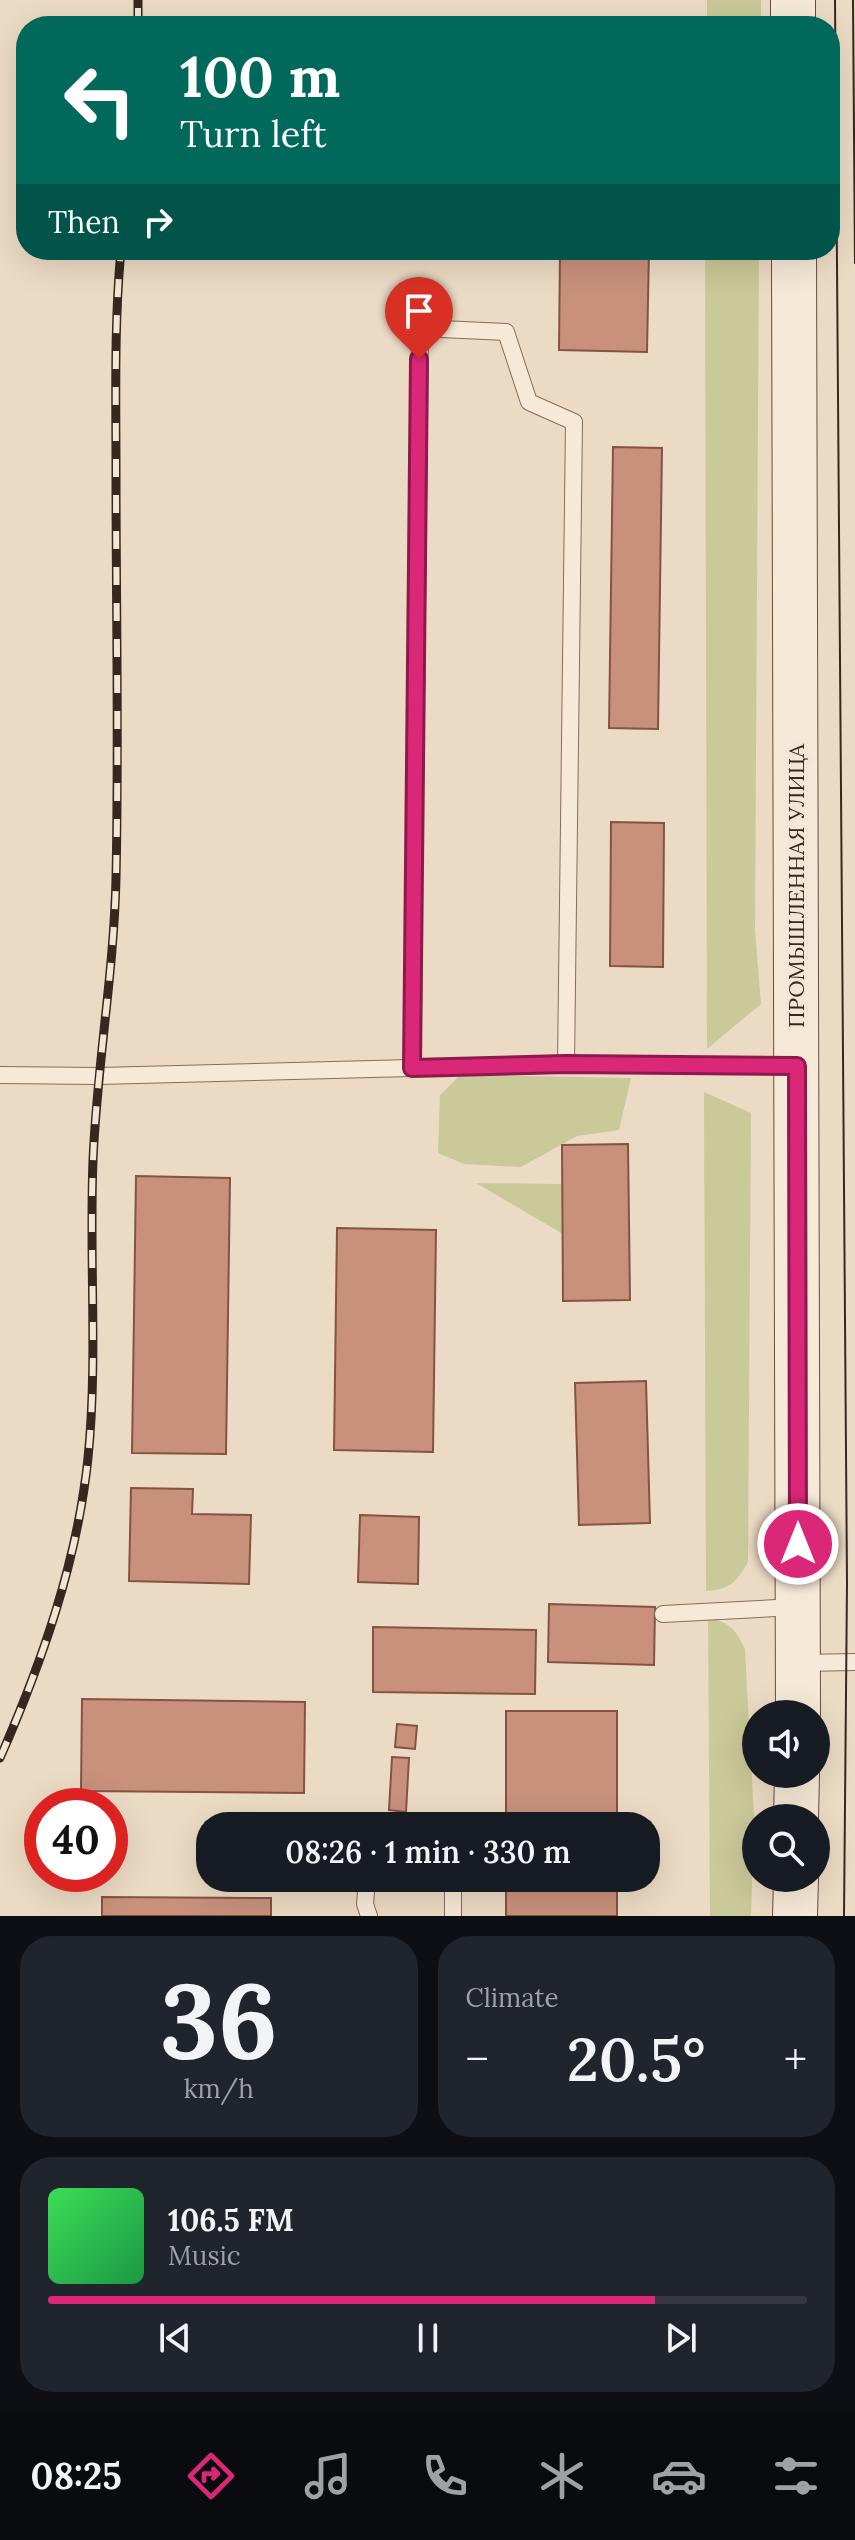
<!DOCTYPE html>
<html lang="en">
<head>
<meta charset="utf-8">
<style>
	:root { --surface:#171b24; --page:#20242c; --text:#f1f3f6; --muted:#9ea1a6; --line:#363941; --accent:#db2777 }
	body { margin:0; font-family:Lora,serif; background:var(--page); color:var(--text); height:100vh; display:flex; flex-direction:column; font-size:30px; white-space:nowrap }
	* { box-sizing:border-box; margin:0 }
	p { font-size:26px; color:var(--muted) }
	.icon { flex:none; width:44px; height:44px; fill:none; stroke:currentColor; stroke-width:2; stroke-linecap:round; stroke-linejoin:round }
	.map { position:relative; height:1916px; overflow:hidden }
	.sheet { display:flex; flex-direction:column; gap:20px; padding:20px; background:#0d0f14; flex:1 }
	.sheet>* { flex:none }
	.banner { position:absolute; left:16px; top:16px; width:824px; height:244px; border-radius:32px; box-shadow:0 8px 32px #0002; background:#00695c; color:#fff; overflow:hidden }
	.controls { position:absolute; left:742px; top:1700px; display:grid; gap:16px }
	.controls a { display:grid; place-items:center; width:88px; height:88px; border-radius:50%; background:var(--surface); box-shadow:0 8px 32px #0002; font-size:40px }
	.speed { position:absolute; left:24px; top:1788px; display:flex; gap:16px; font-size:40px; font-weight:700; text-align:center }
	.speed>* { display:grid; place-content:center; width:104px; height:104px; border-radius:50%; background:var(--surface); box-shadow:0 8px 32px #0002; line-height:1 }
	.speed .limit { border:12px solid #d22; background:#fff; color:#111 }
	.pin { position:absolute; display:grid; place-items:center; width:68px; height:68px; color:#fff; margin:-82px -34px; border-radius:50% 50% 50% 0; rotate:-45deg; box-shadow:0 0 8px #0007 }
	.pin .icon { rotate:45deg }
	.me { position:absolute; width:88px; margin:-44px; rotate:0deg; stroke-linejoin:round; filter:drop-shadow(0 0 6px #0008) }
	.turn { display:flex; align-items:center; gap:28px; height:168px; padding:0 32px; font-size:36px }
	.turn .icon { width:104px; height:104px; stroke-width:2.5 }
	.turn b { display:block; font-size:56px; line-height:68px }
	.then { display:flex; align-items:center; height:76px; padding:0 32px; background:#0003; gap:16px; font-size:30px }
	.big { font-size:60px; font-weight:600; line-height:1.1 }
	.sheet .card { flex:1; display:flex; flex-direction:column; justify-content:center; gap:12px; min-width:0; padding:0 28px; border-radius:32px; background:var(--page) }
	.sheet .dial { align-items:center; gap:0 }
	.dial b { font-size:104px; line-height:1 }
	.song { display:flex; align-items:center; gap:24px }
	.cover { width:96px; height:96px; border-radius:12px; background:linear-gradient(135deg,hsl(130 70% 55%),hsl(140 70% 35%)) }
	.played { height:8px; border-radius:4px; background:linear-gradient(90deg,var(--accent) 80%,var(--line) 80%) }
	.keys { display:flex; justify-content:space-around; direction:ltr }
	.heat { display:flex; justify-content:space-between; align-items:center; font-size:44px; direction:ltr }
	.sheet .tiles { flex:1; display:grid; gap:20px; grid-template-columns:1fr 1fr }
	.card:last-child { grid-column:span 2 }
	.trip { position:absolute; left:196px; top:1812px; width:464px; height:80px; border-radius:32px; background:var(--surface); box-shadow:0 8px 32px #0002; font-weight:600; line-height:80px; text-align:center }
	.tab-bar { display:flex; height:128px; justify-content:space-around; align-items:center; background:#090b0e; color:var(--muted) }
	.tab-bar .icon { width:56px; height:56px }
	.tab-bar .current { color:var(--accent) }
	.tab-bar b { font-size:36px; color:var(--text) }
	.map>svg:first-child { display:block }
	.green { fill:#cac999 }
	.building { fill:#c9917c; stroke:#845342; stroke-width:2 }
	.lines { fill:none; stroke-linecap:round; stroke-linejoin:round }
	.lane-casing { stroke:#866c5b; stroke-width:18 }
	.secondary-casing { stroke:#684d3f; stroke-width:46 }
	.lane { stroke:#f7e9d7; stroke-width:16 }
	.secondary { stroke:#f7e9d7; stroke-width:44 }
	.tram { stroke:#37271f; stroke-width:2 }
	.rail-casing { stroke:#37271f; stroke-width:9 }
	.rail { stroke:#f4e6d4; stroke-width:6; stroke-dasharray:18; stroke-linecap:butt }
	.route-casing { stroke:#8e194d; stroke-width:20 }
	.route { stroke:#db2777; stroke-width:14 }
	.labels { text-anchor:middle; stroke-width:8; stroke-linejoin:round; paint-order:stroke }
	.street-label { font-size:22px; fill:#37271f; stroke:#f4e6d4 }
</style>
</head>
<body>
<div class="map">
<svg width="855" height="1916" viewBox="0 0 855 1916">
	<rect width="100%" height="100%" fill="#ecdbc4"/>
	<path class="green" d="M707,0H761V26H707Z
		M705,250H759L755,930L761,1004L707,1049Z
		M460,1075L631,1078L619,1130L577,1136L521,1167L464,1164L438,1153L440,1095Z
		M704,1092L751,1113L748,1562C737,1582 729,1590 706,1591Z
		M476,1183L562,1184L563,1234Z
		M708,1618C730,1622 736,1630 745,1649L754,1817L751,1916H710Z"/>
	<path class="building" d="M560,250H649L647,352L559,350Z
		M613,447L662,448L658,729L609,728Z
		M611,822L664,823L663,967L610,966Z
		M628,1144L630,1300L563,1301L562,1145Z
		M136,1176L230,1178L226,1454L132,1453Z
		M337,1228L436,1230L433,1452L334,1450Z
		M646,1381L650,1523L579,1525L575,1383Z
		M131,1488L193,1489L192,1514L251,1515L249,1584L129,1581Z
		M360,1515L419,1517L418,1584L358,1582Z
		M549,1604L655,1607L654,1665L548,1662Z
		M373,1627L536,1630L535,1694L373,1692Z
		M82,1699L305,1702L304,1793L81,1791Z
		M506,1711H617V1826H506Z
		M397,1724L417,1726L415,1749L395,1747Z
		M392,1757L409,1758L406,1812L389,1810Z
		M506,1878H617V1916H506Z
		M102,1897L271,1898V1916H102Z"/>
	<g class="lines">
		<defs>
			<path id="lane" d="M412,1068L420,328L506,332L529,402L574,422L566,1064
				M0,1075L99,1076L566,1064L794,1066
				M663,1614L796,1607
				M801,1663L855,1662
				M367,1878L365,1904L369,1916
				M453,1878V1916"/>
			<path id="secondary" d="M793,0V26
				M794,250L798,1714
				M796,1818L797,1774
				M795,1916L796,1878"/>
		</defs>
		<use href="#lane" class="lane-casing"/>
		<use href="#secondary" class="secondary-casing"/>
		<use href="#lane" class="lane"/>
		<use href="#secondary" class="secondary"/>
		<path class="tram" d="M835,0L847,1583L844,1916
			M853,0L855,263"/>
		<defs>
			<path id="rail" d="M138,26V0
				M0,1758C42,1662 77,1563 88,1458C98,1359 89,1259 93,1160C97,1065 114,972 116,878C119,742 116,607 116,472C116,398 114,324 121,250"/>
		</defs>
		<use href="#rail" class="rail-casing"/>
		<use href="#rail" class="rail"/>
	</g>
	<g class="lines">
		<defs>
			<path id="route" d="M419,359L412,1068L566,1064L797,1066L798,1544"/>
		</defs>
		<use href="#route" class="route-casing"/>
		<use href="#route" class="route"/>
	</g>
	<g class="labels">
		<g class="street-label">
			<text transform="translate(796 886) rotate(-90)" y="8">ПРОМЫШЛЕННАЯ УЛИЦА</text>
		</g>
	</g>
</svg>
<div class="controls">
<a><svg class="icon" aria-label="sound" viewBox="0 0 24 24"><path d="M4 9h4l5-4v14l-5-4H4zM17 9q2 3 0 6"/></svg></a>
<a><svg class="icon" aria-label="search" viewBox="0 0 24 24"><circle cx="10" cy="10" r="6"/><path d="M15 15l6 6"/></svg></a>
</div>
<div class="speed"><div class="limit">40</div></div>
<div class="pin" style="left:419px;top:359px;background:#d93025"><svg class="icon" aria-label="arrive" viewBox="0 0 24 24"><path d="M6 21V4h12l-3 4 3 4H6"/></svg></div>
<svg class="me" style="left:798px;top:1544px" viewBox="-20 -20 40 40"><circle r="17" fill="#db2777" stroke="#fff" stroke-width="3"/><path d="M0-11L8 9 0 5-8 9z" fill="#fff"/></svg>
<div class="trip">08:26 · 1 min · 330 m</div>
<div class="banner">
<div class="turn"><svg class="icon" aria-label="left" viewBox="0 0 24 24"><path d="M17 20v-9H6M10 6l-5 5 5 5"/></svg><div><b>100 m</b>Turn left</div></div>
<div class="then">Then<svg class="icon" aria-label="right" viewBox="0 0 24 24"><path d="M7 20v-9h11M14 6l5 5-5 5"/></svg></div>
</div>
</div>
<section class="sheet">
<div class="tiles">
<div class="card dial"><b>36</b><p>km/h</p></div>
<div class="card"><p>Climate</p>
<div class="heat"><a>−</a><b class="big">20.5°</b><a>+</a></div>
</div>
<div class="card">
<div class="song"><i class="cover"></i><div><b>106.5 FM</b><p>Music</p></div></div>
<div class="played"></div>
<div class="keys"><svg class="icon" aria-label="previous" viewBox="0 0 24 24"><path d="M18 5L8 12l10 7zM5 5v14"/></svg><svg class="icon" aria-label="pause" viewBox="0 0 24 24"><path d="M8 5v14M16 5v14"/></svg><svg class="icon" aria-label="next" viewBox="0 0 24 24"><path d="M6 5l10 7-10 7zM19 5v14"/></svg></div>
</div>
</div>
</section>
<nav class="tab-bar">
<b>08:25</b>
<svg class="icon current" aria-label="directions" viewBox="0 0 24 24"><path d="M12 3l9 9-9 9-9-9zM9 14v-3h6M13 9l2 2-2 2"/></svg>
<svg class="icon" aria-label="music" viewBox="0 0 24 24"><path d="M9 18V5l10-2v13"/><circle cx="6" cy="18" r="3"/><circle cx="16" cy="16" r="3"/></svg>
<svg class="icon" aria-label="phone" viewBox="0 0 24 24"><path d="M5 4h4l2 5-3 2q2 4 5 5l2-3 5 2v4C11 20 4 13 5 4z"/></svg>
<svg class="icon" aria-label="climate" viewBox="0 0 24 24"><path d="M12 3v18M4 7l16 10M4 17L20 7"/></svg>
<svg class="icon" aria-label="car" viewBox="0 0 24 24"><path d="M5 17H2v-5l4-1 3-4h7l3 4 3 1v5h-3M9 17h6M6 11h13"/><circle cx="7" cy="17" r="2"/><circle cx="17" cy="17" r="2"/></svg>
<svg class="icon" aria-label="filters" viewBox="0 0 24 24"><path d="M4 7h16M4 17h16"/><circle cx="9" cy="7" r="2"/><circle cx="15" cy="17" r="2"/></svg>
</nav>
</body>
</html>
